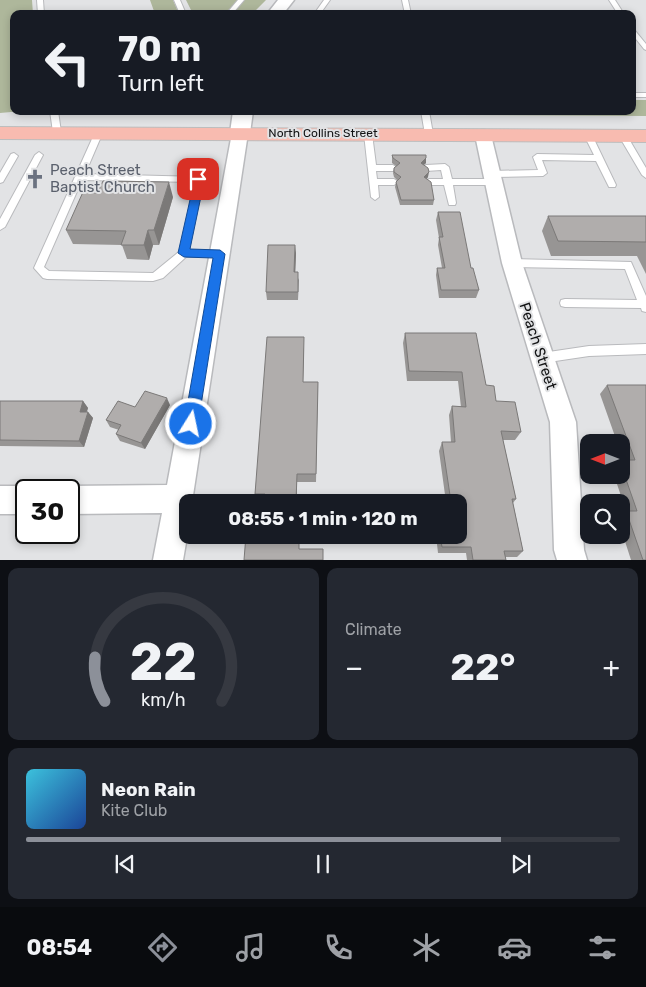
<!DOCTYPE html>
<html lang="en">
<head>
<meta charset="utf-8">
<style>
	:root { --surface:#171b24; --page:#242831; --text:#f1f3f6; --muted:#9ea1a6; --line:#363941; --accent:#8c9099 }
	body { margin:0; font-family:Rubik,sans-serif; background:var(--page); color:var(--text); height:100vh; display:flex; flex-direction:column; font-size:19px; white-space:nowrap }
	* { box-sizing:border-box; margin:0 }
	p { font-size:16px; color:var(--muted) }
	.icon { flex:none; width:28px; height:28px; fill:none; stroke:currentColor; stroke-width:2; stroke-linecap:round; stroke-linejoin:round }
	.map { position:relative; height:560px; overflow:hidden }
	.sheet { display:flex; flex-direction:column; gap:8px; padding:8px; background:#0d0f14; flex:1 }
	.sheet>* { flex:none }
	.hud { position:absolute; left:10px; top:10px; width:626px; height:105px; border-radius:10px; box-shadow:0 2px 8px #0003; background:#171b24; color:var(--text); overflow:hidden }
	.needle { width:32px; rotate:270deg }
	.controls { position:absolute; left:580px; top:434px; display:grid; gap:10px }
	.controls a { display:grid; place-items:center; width:50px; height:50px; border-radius:10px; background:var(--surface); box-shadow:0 2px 8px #0003; font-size:25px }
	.speed { position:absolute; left:15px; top:479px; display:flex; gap:10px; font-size:25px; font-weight:700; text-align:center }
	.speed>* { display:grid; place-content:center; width:65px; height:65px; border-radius:50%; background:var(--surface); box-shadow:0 2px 8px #0003; line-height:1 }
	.speed .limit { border:2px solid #111; border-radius:8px; background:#fff; color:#111 }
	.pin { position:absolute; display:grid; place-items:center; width:42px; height:42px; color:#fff; margin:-21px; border-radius:10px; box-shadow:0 2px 8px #0006 }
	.me { position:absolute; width:55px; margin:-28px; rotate:10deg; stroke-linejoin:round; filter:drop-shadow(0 0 4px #0008) }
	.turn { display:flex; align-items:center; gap:18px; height:105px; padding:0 25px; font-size:22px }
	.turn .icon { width:65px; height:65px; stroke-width:2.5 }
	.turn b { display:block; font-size:35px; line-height:42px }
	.big { font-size:38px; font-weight:700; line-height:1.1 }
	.sheet .card { flex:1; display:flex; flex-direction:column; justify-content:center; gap:8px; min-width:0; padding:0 18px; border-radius:10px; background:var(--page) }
	.sheet .dial { align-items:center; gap:0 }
	.dial svg { height:130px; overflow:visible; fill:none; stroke:var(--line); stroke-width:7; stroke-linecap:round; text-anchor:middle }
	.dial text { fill:var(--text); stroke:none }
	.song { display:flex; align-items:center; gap:15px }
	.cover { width:60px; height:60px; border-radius:8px; background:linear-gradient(135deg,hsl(190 70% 55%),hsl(220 70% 35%)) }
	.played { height:5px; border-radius:2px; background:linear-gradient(90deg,var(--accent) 80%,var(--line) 80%) }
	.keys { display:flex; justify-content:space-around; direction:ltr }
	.heat { display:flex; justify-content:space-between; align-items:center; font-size:28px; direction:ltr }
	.sheet .tiles { flex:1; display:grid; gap:8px; grid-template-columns:1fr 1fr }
	.card:last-child { grid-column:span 2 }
	.trip { position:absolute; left:179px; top:494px; width:288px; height:50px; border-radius:10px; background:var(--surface); box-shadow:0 2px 8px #0003; font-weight:700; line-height:50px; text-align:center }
	.dock { display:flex; height:80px; justify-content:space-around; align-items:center; background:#090b0e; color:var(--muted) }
	.dock .icon { width:35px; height:35px }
	.dock .on { color:var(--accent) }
	.dock b { font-size:22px; color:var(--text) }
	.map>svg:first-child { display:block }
	.green { fill:#aeb79b }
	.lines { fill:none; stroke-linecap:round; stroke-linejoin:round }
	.service-casing { stroke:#b9babd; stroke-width:2 }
	.minor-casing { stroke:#b9babd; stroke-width:3 }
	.tertiary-casing { stroke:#b9babd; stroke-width:3 }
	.primary-casing { stroke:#bdbdbd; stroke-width:2 }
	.service { fill:#fff; fill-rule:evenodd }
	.minor { fill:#fff; fill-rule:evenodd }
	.tertiary { fill:#fff; fill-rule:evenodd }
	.primary { fill:#f8bbb0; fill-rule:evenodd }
	.wall { fill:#979594 }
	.shaded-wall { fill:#7b7978 }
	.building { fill:#b0adac; stroke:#7b7978 }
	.route { fill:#1a73e8; stroke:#114b97 }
	.labels { text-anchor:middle; stroke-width:4; stroke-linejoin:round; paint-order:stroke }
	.far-street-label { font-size:12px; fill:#121314; stroke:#e2e3e5 }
	.worship-label { font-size:15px; fill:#5b616d; stroke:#e2e3e5; text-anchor:start }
	.street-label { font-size:15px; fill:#121314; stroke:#e2e3e5 }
</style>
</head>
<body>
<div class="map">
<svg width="646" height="560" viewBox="0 0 646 560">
	<rect width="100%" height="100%" fill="#e2e3e5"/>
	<path class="green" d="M0,0H32L33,14H14V111H22L0,113Z
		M150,0H173L179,14H155Z
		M186,0H266L252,14H193Z
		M633,100H646V116L461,115L449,111H632Z
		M80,111H212L209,114L87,113Z
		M272,111H402L389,114H274Z"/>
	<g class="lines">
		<defs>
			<path id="service" d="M37,0H43L44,14H38Z
				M174,0H180L186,14H180Z
				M238,0H244L232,14H226Z
				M324,0H330L320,14H314Z
				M402,0H408L411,14H405Z
				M609,0H615L624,14H618Z
				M632,27L646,44V50L644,49L632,34Z
				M632,93H646V97H632Z
				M50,111H58L61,132L60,134H57L53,132Z
				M421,111H429L433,134L432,136H426L425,134Z
				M96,130H99L103,132L85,174L201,177L203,182L189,250H220L223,251L225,254L223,257H186L163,278L153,281L47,279L43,278L34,268ZM82,180L195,182L180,251L153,273L49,271L44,267Z
				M365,132H371L372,134L376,165H393L397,168L393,171H376L377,179H394L398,182L394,185H378L379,197L375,200L371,197L364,134Z
				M585,133H588L592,135L616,185L615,187H609L596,161L542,160L547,173L543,176L492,177L488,174L492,171L538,170L533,157L537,154L594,155L584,135Z
				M620,134H626L646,168V178L642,175L619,136Z
				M39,152L43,155L5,227L0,230V219L35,155Z
				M14,153L18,156L3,182L0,183V173L11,154Z
				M445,164L449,167L452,179H494L498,182L494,185H453L456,203L455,205H449L444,185H429L425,182L429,179H443L441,170L426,171L422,168L426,165Z
				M512,259L631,262L646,296V312L642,311L641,308L565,307L561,306L560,303L561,300L565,299L637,300L625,269L512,267L507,263Z
				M646,344V354L589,356L542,363L538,361L536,358L538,355L542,353L589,346Z"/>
			<path id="minor" d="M240,128L246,129L248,133L192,502H188V531L183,560H153L162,513L69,514V490H59L69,486L167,485L232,133L234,129Z
				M483,130L489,131L491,135L522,263L576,422L584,550L587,560H557L554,550L550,422L502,263L475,135L477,131Z
				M0,486H26L36,490H26V514H0Z"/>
			<path id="tertiary" d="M278,0H294L283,14H267Z
				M233,111H253L250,133L247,137L240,139L233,137L230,133Z"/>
			<path id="primary" d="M0,127L646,130V142L0,139Z"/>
		</defs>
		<use href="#service" class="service-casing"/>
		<use href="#minor" class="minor-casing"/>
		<use href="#tertiary" class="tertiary-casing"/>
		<use href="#primary" class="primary-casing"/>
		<use href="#service" class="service"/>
		<use href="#minor" class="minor"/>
		<use href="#tertiary" class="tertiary"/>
		<use href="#primary" class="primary"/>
	</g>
	<path class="wall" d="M392,155L426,158V163L424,165L428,177L427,179L434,200L433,205H400L395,187L396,182L397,180L394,177L393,173L394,168L396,166L392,163Z
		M173,197L159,245H153L149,260L127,259L122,245L73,244L66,230Z
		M438,212L471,268L479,290L476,298H439L436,275L437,268H442L438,245L439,238L436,220Z
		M548,216H646V274L637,256H551L542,231Z
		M296,253L295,272L299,280L298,300H267L266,292Z
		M405,333L486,385L496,401L521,432L515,440H503L516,499L513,503L523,551L517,557H505L506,560H467L466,553H438L436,535H458V502H446L439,451L442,442H451L449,415L452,406L461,407L458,381H407L403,343Z
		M304,347L303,382H318L316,482H297V502H257L255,494Z
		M607,385H646V560H631L621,529V515L626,511L614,475H621V460H623L621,455V442H617L600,394Z
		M0,401H83L88,408L87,412H88L93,418L84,447L0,446Z
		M170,405L145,449L120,441L116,434L119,430L110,427L106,420L135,407Z"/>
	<path class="shaded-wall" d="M426,158V163L420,168L421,163Z
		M429,172L428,177L423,182L424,177Z
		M169,182L173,197L159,245L154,230Z
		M148,230L153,245L149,260L144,245Z
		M295,245L296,253L295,280L294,272Z
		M167,398L170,405L145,449L141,443Z
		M83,401L88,408L84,418L80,412Z
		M88,412L93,418L84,447L79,441Z
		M297,474V502H296Z"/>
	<path class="building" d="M392,155H426V158L421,163L428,168L429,172L424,177L431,182L434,200H401L396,182L401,177L394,172V168L400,163L393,158Z
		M103,181L169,182L154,230H148L144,245H121L126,231L66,230L83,192L97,193Z
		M438,212H460L471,268H473L479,290H441L437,268H445L439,237H443Z
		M548,216H646V242L558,241Z
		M268,245H295L294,272H298V292H266Z
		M405,333H476L486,385L494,386L496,401L515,402L521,432L501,431L516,499H512L523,551H504L506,560H473L471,547H442L440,535H458V502H451L442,442H455L452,406L466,407L462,372L409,371Z
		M267,337H304L303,382H318L316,474H297L296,502H265V494H255Z
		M607,385H646V560H643L626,511H637L621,465V460H635Z
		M145,391L167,398L141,443L116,434L121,425L106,420L118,401L135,407Z
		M0,401H83L80,412H88L79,441L0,440Z
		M246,535H299V549H323V560H244Z"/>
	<path class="route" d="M198,176L201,177L204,182L190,249L220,250L225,254L198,424L196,429L191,430L186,429L184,424L213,258L184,257L178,253L194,182L193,179Z"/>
	<defs>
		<symbol id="church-bare" viewBox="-9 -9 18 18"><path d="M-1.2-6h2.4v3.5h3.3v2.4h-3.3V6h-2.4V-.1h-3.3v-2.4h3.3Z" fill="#6b7280" stroke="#e2e3e5" stroke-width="2.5" paint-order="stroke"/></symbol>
	</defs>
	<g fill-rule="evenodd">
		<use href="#church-bare" x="21" y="165" width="28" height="28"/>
	</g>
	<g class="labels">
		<g class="far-street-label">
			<text x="323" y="137">North Collins Street</text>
		</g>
		<g class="worship-label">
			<text x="50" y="175">Peach Street<tspan x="50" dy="17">Baptist Church</tspan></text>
		</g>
		<g class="street-label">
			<text transform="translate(538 346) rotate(72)" y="5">Peach Street</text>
		</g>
	</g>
</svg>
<div class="controls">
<a><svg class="needle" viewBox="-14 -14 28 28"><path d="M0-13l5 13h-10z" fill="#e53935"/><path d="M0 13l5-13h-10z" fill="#9ea1a6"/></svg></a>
<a><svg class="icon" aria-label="search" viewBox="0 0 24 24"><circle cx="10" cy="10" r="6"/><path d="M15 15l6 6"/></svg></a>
</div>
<div class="speed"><div class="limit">30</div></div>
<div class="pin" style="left:198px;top:179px;background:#d93025"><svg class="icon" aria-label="arrive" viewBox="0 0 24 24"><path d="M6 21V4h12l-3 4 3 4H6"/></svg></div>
<svg class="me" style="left:191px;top:424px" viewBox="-20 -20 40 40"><circle r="17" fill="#1a73e8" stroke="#fff" stroke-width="3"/><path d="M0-11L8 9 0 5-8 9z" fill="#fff"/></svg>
<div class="trip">08:55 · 1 min · 120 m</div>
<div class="hud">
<div class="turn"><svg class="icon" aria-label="left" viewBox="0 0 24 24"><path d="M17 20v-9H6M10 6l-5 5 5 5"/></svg><div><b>70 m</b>Turn left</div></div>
</div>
</div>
<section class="sheet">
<div class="tiles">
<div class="card dial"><svg viewBox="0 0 100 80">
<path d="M14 69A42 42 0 1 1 86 69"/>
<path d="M14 69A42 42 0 0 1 8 42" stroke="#8c9099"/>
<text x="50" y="56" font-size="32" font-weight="700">22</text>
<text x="50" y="72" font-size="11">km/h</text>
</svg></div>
<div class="card"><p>Climate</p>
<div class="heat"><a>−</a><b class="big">22°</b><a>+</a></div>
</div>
<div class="card">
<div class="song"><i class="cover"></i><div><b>Neon Rain</b><p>Kite Club</p></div></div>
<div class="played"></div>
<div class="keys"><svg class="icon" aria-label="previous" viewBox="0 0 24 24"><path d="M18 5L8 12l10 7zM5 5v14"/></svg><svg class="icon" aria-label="pause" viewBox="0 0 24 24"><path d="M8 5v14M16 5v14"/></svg><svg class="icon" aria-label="next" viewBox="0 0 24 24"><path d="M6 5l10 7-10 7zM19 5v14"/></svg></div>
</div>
</div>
</section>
<nav class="dock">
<b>08:54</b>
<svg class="icon on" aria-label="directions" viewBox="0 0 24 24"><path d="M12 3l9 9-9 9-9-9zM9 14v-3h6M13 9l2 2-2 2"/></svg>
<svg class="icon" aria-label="music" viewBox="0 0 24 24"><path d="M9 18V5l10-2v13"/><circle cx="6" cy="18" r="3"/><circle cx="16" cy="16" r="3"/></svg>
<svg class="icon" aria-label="phone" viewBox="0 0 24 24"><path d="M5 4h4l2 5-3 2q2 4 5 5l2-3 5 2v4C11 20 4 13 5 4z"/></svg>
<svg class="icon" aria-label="climate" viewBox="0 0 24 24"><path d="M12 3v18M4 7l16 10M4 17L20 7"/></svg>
<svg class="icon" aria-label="car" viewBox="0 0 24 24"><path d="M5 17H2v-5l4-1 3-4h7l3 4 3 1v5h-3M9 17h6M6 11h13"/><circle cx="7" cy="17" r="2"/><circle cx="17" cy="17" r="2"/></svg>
<svg class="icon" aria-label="filters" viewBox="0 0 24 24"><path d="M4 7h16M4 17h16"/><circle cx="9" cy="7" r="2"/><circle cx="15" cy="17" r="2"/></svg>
</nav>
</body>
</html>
